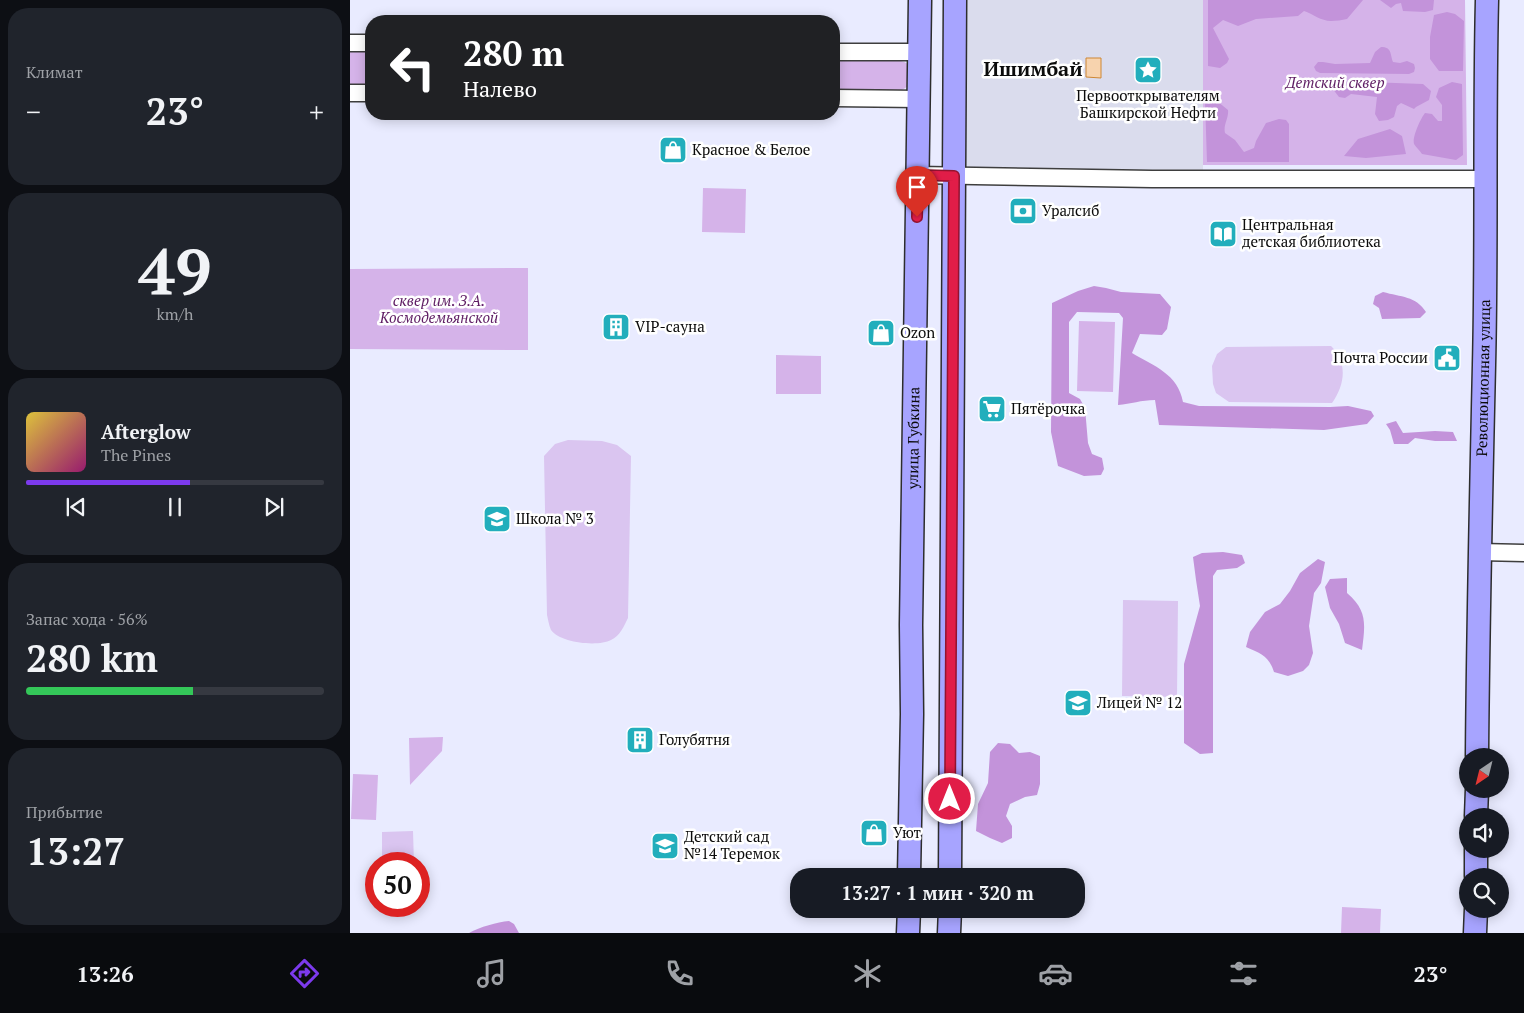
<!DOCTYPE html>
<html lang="ru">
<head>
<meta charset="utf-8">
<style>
	:root { --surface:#171b24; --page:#20242c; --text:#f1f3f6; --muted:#9ea1a6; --line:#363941; --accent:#7c3aed }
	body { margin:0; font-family:"PT Serif",serif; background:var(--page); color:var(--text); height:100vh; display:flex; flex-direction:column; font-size:19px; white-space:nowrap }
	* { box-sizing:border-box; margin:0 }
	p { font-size:16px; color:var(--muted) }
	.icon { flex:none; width:28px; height:28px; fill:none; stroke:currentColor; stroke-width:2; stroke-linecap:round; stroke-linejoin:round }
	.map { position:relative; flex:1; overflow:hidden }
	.side { display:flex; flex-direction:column; gap:8px; padding:8px; background:#0d0f14; width:350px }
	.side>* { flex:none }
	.top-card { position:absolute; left:15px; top:15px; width:475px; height:105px; border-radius:20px; box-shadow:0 2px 12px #0003; background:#202124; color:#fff; overflow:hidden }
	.needle { width:32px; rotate:215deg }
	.fabs { position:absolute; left:1109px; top:748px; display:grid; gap:10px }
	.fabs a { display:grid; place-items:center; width:50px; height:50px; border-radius:50%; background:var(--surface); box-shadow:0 2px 12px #0003; font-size:25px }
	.speed { position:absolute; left:15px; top:852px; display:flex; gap:10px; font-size:25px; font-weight:700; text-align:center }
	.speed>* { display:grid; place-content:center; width:65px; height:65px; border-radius:50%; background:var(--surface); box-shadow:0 2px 12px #0003; line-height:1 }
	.speed .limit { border:8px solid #d22; background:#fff; color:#111 }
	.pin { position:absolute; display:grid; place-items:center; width:42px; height:42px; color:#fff; margin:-51px -21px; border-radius:50% 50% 50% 0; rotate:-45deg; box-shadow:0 0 5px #0007 }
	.pin .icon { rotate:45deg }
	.me { position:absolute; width:55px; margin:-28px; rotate:0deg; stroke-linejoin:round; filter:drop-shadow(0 0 4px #0008) }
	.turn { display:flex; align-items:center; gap:18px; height:105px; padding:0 15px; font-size:22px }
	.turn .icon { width:65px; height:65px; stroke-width:2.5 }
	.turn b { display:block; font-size:35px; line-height:42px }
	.big { font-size:38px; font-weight:700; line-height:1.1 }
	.side .widget { flex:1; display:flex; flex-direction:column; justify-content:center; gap:8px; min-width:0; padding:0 18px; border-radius:20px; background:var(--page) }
	.side .dial { align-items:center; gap:0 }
	.dial b { font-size:65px; line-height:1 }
	.song { display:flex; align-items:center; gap:15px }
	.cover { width:60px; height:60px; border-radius:8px; background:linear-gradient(135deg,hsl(50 70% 55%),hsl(320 70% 35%)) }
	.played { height:5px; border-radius:2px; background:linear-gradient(90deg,var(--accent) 55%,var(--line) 55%) }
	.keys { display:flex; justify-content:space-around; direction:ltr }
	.heat { display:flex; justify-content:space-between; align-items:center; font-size:28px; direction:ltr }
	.charge { height:8px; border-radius:4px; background:linear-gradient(90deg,#34c759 56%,var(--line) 0) }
	.trip { position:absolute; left:440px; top:868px; width:295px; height:50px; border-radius:20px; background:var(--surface); box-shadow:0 2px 12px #0003; font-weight:700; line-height:50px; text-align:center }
	.tab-bar { display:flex; height:80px; justify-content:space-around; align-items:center; background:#090b0e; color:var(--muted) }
	.tab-bar .icon { width:35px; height:35px }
	.tab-bar .selected { color:var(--accent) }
	.tab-bar b { font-size:22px; color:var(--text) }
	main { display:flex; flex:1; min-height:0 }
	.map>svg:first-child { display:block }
	.green { fill:#d5b3e9 }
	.forest { fill:#c393da }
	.pitch { fill:#dac5f0 }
	.plaza { fill:#dadced }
	.water { fill:#f7d3ae; stroke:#ce8734 }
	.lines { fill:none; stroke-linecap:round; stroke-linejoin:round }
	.street-casing { stroke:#3e3e3e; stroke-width:19 }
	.secondary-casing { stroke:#2d2d2d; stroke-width:25 }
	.street { stroke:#fff; stroke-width:16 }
	.secondary { stroke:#a7a4ff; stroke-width:22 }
	.route-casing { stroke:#92132f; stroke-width:12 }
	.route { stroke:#e11d48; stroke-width:9 }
	.labels { text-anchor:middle; stroke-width:5; stroke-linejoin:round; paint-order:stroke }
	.park-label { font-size:15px; font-style:italic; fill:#5e1c63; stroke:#fff }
	.poi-label { font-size:15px; fill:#0b0b0b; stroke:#fff; text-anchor:start }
	.street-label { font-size:15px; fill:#0b0b0b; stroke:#fff }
	.district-label { font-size:20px; font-weight:bold; fill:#0b0b0b; stroke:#fff }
</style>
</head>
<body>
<main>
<section class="side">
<div class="widget"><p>Климат</p>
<div class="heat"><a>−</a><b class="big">23°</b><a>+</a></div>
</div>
<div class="widget dial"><b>49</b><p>km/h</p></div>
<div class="widget">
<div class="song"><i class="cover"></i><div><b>Afterglow</b><p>The Pines</p></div></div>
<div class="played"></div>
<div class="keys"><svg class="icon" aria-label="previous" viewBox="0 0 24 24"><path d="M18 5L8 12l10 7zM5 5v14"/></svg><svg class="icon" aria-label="pause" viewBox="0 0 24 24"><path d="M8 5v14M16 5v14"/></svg><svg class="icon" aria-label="next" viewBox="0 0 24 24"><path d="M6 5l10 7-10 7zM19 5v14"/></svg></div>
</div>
<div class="widget"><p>Запас хода · 56%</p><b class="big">280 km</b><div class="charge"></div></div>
<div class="widget"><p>Прибытие</p><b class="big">13:27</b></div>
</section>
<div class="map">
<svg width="1174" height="933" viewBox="0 0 1174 933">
	<rect width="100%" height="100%" fill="#e9ebff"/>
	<path class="green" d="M831,0H1115L1117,165H853Z
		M0,49H21V88H0Z
		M484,57C501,58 549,54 560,66C560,79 563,86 549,91H484Z
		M353,188L396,189L395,233L352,232Z
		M178,268V350L0,349V269Z
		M729,321L765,322L763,392L727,391Z
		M426,355L471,356V394H426Z
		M93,737L92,751L60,785L59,738Z
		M3,774L28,775L26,820L1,819Z
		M992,907L1031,909L1030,933H991Z"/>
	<path class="forest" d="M858,0H1013L997,19C992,20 986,21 981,21C971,21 963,14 954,11L948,16L906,19L888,26L873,20L863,28L879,59L877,63L870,68L858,66Z
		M1030,0H1084L1083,10L1075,12L1053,11L1051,3L1046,4L1041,8Z
		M1097,12L1105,14L1114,21L1113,71H1089L1080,59V37L1084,15Z
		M1031,47C1042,47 1040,54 1043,62L1050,63L1057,61L1064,64L1065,68L1064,72L1059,74L970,73L966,71L964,67L968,62H973L985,64L1020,63L1025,52Z
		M991,81L1073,84L1081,91L1079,100L1066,107L1064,109L1051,103L1047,106L1044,117L1038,120L1029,121L1025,114L1027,97L1001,94L995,98L989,97L982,88Z
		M1102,82L1112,84L1113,155L1106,160L1072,154C1070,151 1066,147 1064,144C1062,137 1071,118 1075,113L1082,114L1088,121H1092V105L1086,97L1089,88Z
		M862,97L878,110C879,118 873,125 875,133L885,140L894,152L904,148L906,141L916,123L929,119L936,120L939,124V162H857L855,101Z
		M1040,129L1052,136L1056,154L1016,158L994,156L1008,139Z
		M744,286L756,288L771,292L810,294L821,307L817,329L812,335L790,334L782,353C804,366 828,374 833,402L849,406L980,407L998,406L1021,411L1024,416L1017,424L974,430L809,425L805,400C791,400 781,404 768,405L773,318L769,313L727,312L719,322V393L730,399L735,408L738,443L742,454L752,458L754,469L751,475L734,476L708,466L701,432L702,303L728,291Z
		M1033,292C1051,297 1066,296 1076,312L1070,318L1032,319L1029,308L1023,304L1025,296Z
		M1046,421L1053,433L1085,431L1103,432L1107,441H1085L1065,438L1058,444H1044L1040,430L1036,424Z
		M873,552L892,555L895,563L887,568L867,570L863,576V753L850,754L834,743V664L850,606L846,580L843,557L852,553Z
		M968,559L975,562L971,583L964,593L962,606L959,626L963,653L959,665L953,671L938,676L924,672C919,656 910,653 896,647L900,632L915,612L930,604L940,591L950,573Z
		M997,578V593C1018,611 1015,625 1012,650L995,643L989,624L980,608L975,587L980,579Z
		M648,743L660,744L669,753L680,752L690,756V784L687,795L675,797L660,804L656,816L662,826V838L652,843L640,838L626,831L628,804L638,783L640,752Z
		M159,921L164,924L169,933H119C130,927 147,922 159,921Z"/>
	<path class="pitch" d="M981,346C998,362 995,385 982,403L879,402L866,393L863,384L862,366L867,354L876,347Z
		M218,440L252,441L267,445L281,456L278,618C274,626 270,636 261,640C248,647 210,643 201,630C199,626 198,619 197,615L194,456L205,444Z
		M773,600L828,601L827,697L772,696Z
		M63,831L64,864H32V832Z"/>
	<path class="plaza" d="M615,0H853V175L620,169L614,163Z"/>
	<path class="water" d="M736,58H751V78L736,77Z"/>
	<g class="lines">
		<defs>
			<path id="street" d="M0,43H21
				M484,52H570
				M0,93H21
				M484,98L569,99
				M568,175L802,179H1135
				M1129,552L1174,553"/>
			<g id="secondary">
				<path id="s1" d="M1127,756C1128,626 1131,495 1134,365C1137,243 1134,122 1137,0"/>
				<path d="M1126,816L1127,789"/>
				<path id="s2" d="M559,876L562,714L561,625L570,0"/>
				<path d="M600,876L605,0"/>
				<path d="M1126,876V849"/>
				<path d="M558,933L559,909"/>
				<path d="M599,933L600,909"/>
				<path d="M1125,933L1126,909"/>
			</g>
		</defs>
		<use href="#street" class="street-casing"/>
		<use href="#secondary" class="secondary-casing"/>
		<use href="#street" class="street"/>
		<use href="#secondary" class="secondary"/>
	</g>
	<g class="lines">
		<defs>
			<path id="route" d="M567,217L568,175L604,176L600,799"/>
		</defs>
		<use href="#route" class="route-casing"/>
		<use href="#route" class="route"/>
	</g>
	<defs>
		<symbol id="sight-square" viewBox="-11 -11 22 22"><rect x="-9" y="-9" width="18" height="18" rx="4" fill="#22aebc" stroke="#fff"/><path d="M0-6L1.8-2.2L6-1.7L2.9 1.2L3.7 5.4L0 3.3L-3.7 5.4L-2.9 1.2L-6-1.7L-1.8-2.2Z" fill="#fff"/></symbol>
		<symbol id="shop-square" viewBox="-11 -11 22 22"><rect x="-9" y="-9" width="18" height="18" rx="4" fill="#22aebc" stroke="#fff"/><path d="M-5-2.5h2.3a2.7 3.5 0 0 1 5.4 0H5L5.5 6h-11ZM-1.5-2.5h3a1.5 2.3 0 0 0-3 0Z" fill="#fff"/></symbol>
		<symbol id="bank-square" viewBox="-11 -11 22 22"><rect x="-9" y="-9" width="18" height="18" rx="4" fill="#22aebc" stroke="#fff"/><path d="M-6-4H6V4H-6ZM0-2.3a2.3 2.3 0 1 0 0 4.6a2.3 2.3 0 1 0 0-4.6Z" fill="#fff"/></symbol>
		<symbol id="library-square" viewBox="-11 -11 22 22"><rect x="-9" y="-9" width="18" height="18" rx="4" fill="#22aebc" stroke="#fff"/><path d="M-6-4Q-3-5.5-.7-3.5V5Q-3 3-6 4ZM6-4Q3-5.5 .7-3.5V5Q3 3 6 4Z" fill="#fff"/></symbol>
		<symbol id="building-square" viewBox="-11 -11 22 22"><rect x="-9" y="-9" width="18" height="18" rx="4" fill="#22aebc" stroke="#fff"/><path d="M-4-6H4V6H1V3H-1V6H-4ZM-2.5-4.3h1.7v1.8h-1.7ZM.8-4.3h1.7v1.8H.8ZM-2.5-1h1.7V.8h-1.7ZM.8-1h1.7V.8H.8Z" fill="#fff"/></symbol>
		<symbol id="civic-square" viewBox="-11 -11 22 22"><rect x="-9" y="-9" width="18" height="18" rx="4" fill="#22aebc" stroke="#fff"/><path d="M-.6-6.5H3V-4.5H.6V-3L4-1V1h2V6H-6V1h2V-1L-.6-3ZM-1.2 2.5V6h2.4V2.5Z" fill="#fff"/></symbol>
		<symbol id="supermarket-square" viewBox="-11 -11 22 22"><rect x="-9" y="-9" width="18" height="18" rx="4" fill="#22aebc" stroke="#fff"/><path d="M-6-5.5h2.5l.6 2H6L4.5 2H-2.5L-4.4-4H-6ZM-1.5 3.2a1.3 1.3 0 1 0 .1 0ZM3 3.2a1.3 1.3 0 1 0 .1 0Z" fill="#fff"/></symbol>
		<symbol id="school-square" viewBox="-11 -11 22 22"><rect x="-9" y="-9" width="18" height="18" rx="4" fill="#22aebc" stroke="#fff"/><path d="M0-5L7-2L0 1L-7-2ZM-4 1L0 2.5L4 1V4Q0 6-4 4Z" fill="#fff"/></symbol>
	</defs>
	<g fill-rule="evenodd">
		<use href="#sight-square" x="782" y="54" width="32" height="32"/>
		<use href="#shop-square" x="307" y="134" width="32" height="32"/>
		<use href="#bank-square" x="657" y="195" width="32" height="32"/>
		<use href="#library-square" x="857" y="218" width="32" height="32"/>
		<use href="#building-square" x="250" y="311" width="32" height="32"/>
		<use href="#shop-square" x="515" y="317" width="32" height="32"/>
		<use href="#civic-square" x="1081" y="342" width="32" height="32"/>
		<use href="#supermarket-square" x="626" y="393" width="32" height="32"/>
		<use href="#school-square" x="131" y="503" width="32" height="32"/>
		<use href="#school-square" x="712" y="687" width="32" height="32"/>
		<use href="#building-square" x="274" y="724" width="32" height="32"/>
		<use href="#shop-square" x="508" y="817" width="32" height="32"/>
		<use href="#school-square" x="299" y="830" width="32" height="32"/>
	</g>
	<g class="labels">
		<g class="park-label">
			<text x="985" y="88">Детский сквер</text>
			<text x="89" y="306">сквер им. З.А.<tspan x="89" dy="17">Космодемьянской</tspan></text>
		</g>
		<g class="poi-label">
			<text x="798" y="101" text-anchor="middle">Первооткрывателям<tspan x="798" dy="17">Башкирской Нефти</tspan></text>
			<text x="342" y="155">Красное &amp; Белое</text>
			<text x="692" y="216">Уралсиб</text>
			<text x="892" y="230">Центральная<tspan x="892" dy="17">детская библиотека</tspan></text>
			<text x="285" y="332">VIP-сауна</text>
			<text x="550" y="338">Ozon</text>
			<text x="1078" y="363" text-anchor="end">Почта России</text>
			<text x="661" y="414">Пятёрочка</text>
			<text x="166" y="524">Школа № 3</text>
			<text x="747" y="708">Лицей № 12</text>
			<text x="309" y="745">Голубятня</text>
			<text x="543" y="838">Уют</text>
			<text x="334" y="842">Детский сад<tspan x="334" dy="17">№14 Теремок</tspan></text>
		</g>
		<g class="street-label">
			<text dy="5" stroke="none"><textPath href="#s1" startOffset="378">Революционная улица</textPath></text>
			<text dy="5" stroke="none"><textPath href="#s2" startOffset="438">улица Губкина</textPath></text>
		</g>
		<g class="district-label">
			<text x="683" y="76">Ишимбай</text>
		</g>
	</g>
</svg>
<div class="fabs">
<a><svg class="needle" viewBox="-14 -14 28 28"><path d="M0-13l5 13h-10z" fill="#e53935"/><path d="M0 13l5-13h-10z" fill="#9ea1a6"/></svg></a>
<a><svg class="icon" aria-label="sound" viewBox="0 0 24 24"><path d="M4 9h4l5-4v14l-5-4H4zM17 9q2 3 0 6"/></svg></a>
<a><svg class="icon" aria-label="search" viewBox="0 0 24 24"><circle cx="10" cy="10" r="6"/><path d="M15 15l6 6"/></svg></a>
</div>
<div class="speed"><div class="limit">50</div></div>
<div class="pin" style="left:567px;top:217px;background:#d93025"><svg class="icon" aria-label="arrive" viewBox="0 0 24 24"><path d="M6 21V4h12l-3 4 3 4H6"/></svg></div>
<svg class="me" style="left:600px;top:799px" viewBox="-20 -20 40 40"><circle r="17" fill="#e11d48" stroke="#fff" stroke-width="3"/><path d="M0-11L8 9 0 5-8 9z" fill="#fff"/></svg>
<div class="trip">13:27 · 1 мин · 320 m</div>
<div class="top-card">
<div class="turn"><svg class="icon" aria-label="left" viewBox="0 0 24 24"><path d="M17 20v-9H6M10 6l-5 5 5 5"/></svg><div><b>280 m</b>Налево</div></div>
</div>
</div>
</main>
<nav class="tab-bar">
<b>13:26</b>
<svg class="icon selected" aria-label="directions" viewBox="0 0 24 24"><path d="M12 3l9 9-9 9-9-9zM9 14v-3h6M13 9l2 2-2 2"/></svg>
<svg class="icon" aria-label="music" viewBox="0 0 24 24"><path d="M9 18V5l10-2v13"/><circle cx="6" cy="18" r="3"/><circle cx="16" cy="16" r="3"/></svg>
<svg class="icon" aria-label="phone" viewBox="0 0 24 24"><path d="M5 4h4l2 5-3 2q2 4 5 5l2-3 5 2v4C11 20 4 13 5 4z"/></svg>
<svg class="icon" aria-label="climate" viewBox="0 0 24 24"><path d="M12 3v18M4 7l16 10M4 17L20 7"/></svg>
<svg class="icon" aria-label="car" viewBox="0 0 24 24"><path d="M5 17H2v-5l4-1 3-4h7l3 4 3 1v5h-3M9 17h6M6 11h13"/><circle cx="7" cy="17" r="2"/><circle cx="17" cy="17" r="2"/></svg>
<svg class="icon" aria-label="filters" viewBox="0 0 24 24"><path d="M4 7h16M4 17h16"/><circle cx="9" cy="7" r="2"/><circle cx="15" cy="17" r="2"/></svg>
<b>23°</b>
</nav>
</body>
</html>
